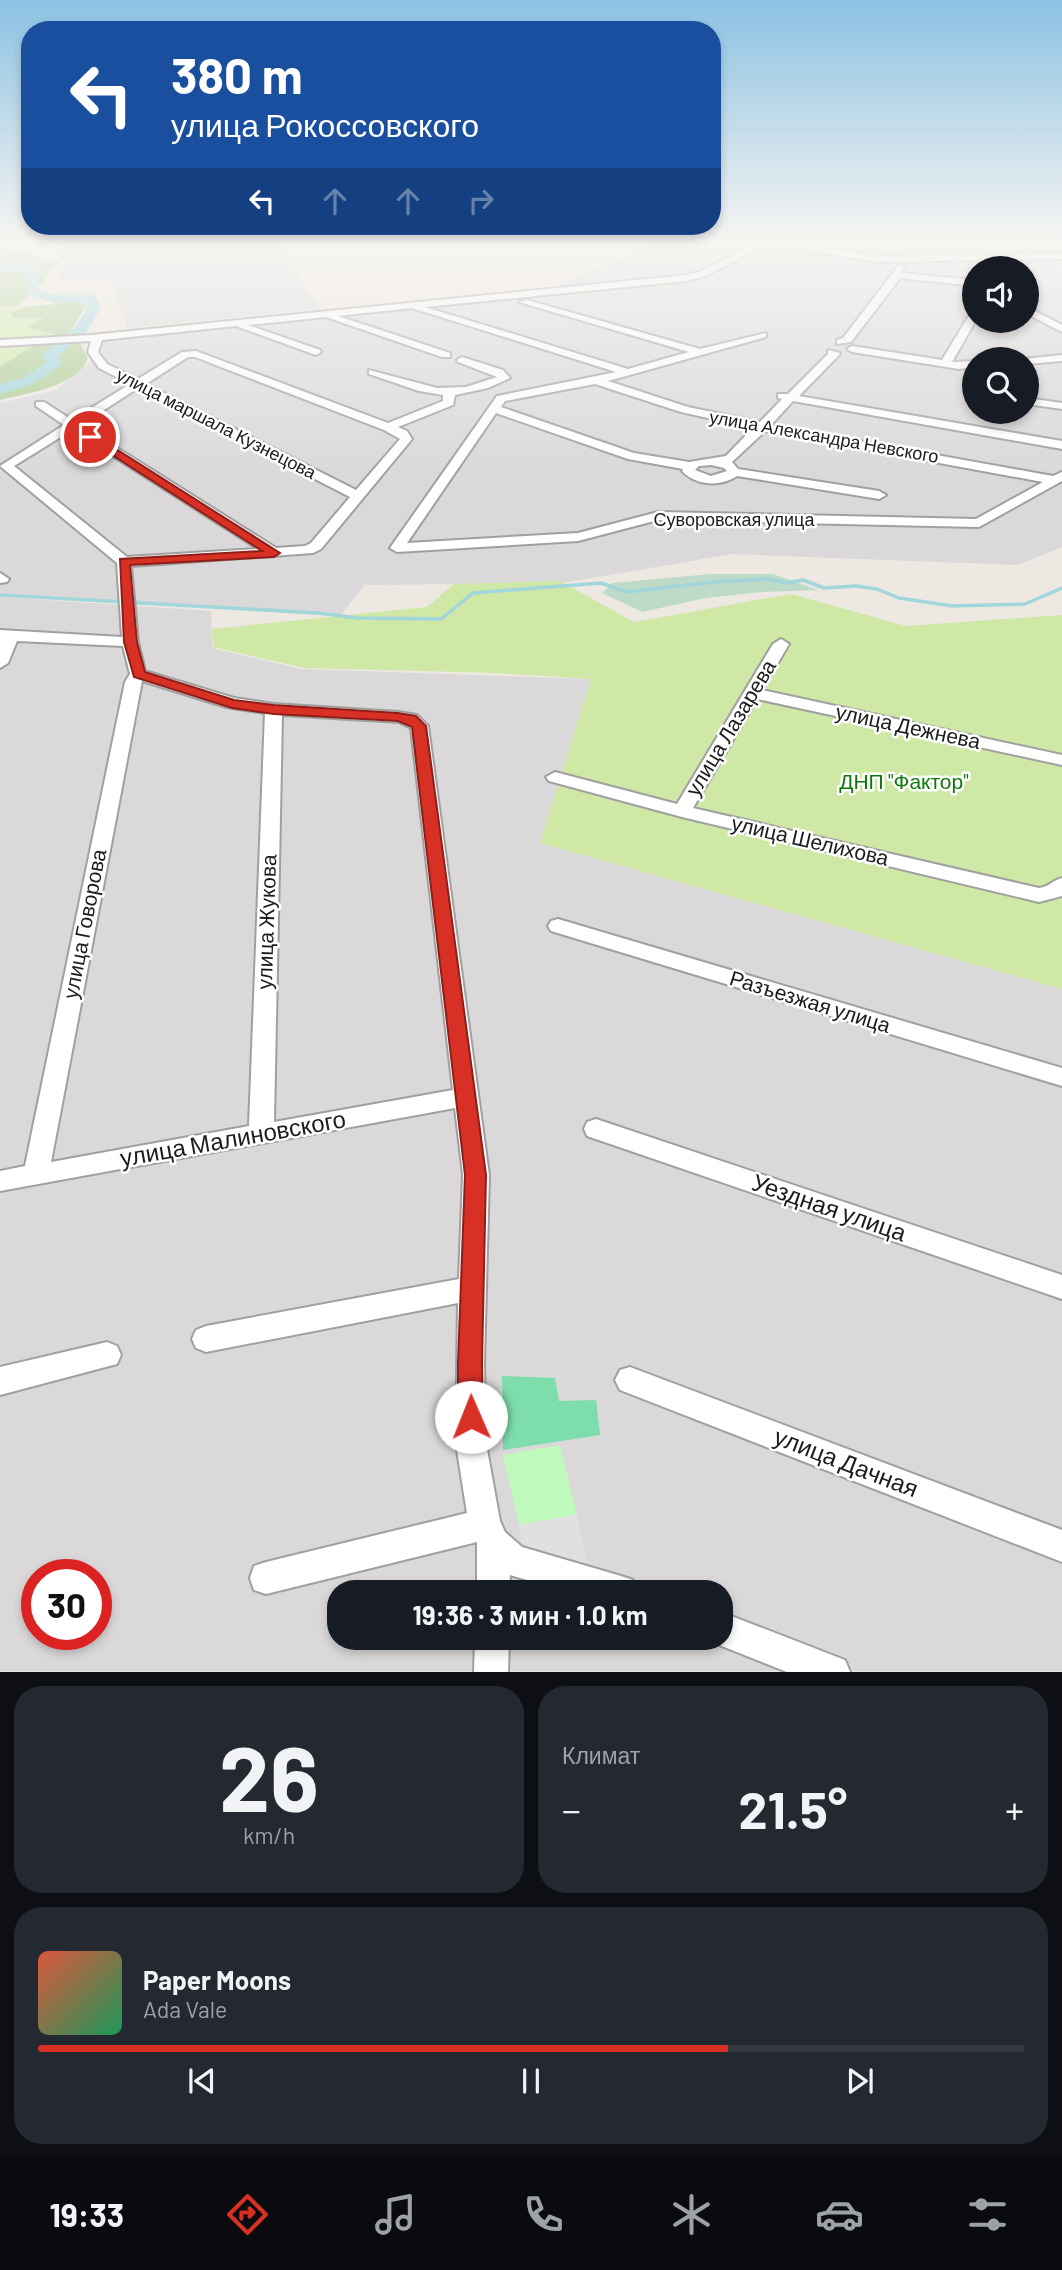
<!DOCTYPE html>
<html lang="ru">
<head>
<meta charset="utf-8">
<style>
	:root { --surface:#171b24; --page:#242831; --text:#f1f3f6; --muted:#9ea1a6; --line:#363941; --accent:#d93025 }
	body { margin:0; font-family:Barlow,sans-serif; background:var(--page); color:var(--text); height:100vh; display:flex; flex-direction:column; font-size:26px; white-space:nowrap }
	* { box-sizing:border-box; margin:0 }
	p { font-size:23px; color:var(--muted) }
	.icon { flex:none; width:38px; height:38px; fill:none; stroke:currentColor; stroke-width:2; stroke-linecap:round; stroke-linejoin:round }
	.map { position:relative; height:1672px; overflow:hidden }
	.drawer { display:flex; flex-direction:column; gap:14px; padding:14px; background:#0d0f14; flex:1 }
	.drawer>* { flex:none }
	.top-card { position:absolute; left:21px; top:21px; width:700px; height:214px; border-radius:28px; box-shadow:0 4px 10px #0003; background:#1a4fa0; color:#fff; overflow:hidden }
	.tools { position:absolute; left:962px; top:256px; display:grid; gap:14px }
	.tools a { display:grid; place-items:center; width:77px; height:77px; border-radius:50%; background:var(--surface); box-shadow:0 4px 10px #0003; font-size:35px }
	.speed { position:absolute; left:21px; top:1559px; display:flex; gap:14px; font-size:35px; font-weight:700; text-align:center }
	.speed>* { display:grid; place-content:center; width:91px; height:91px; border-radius:50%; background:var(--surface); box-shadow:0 4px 10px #0003; line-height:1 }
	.speed .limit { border:10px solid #d22; background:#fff; color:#111 }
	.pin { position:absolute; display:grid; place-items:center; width:60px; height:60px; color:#fff; margin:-30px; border:4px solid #fff; border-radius:50%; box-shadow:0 2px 7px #0007 }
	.me { position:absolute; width:77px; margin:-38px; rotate:359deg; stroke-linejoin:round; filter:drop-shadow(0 0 5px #0008) }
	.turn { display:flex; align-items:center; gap:24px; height:147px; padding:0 35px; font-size:32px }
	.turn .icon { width:91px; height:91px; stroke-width:2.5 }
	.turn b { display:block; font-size:49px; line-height:60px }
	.lanes { display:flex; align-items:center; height:66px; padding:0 35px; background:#0003; justify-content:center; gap:35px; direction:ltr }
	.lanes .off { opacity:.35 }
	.big { font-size:52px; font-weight:700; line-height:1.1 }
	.drawer .card { flex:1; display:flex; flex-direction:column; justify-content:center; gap:10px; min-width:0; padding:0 24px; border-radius:28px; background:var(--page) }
	.drawer .dial { align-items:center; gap:0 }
	.dial b { font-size:91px; line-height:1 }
	.song { display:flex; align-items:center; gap:21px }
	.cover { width:84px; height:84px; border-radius:10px; background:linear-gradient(135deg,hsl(10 70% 55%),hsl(150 70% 35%)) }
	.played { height:7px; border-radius:4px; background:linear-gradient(90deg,var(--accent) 70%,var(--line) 70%) }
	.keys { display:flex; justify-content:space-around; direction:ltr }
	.heat { display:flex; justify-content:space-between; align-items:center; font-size:38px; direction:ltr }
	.drawer .tiles { flex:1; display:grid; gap:14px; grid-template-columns:1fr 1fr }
	.card:last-child { grid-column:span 2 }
	.trip { position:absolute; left:327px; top:1580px; width:406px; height:70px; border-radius:28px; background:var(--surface); box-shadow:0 4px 10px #0003; font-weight:700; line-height:70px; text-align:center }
	.tab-bar { display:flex; height:112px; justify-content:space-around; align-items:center; background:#090b0e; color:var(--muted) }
	.tab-bar .icon { width:49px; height:49px }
	.tab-bar .current { color:var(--accent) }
	.tab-bar b { font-size:32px; color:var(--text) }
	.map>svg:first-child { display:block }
	.residential { fill:#dad8d9; fill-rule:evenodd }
	.construction { fill:#c1bfad }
	.grass { fill:#cfe8a6 }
	.forest { fill:#adcd95 }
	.wetland { fill:#bedbca }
	.park { fill:#bff9bc }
	.pitch { fill:#7eddac }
	.parking { fill:#e0e0e0 }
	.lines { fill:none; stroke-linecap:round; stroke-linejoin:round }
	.stream-far1 { stroke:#a1d6db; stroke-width:2 }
	.stream { stroke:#a1d6db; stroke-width:3.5 }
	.river { fill:#a1d6db; fill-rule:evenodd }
	.minor-casing { stroke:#a0a0a0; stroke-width:4 }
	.minor { fill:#fff; fill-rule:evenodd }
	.route { fill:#d93025; stroke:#8d1f18; stroke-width:2 }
	.labels { text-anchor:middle; stroke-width:5; stroke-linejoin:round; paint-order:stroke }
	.far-street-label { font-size:18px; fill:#1c1c1c; stroke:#fff }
	.street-label { font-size:21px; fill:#1c1c1c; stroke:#fff }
	.park-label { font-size:21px; fill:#10780b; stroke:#fff }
	.near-street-label { font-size:24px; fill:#1c1c1c; stroke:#fff }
</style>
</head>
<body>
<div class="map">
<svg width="1062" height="1672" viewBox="0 0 1062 1672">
	<rect width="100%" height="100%" fill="#ede8e1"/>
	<path class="residential" d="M16,239H276L321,309L127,328L109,279L58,281L68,245L9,247Z
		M640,239H742L885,264L1062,258V547L1018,565L732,554L563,583L365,585L340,616L0,594V403L56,390L90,362V339L536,294L657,243ZM975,268H1027V320H975ZM975,359H1027V411H975Z
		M762,239H910L888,258Z
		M973,239H1062V254L987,256Z
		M0,597L211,611L212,648L301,669L591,679L541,843L1062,989V1671H0ZM37,1575H96V1634H37ZM340,1592H721V1638H340Z"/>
	<path class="construction" d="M910,239H973L987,256L888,258Z"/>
	<path class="grass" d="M0,305L27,307L12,312V318L45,317L28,329L64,335L58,342L33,345L0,367Z
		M560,581L634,622L791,594L906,626L1062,615V989L540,843L591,679L496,673L304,668L213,647L212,629L427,607L454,584Z"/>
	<path class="forest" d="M0,239H11L10,249L40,257V263L62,257L59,246L77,239L61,246L67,255L45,276L44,284H32L27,293L28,297L17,306L0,305Z
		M69,302H80L86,306L69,333L81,345L88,358C79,386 25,394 0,400V367L34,345L58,342L64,336L27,328L44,318H12V312L27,307Z"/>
	<path class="wetland" d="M711,574H773L818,590L762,592L706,598L642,612L602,593L613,583Z"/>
	<path class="park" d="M560,1445L577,1515L519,1525L503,1455Z"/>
	<path class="pitch" d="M502,1376L555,1378L559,1401L596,1400L600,1435L503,1450Z"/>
	<path class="parking" d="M577,1515L588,1564L522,1548L519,1525Z"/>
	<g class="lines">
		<path class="stream-far1" d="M0,260L8,239
			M0,263L31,267"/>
		<path class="stream" d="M0,595L318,613L357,618L441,619L473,593L601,583L626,592L715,582L769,579L787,583L803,580L824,588L856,586L877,589L899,598L952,606L1025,604L1062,588"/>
		<path class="river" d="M31,263L41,270L38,289L55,295H94L101,308L86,332L58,357L62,363L60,366L33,384L0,394V384L23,378L47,362L43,356L45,353L76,326L87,308L84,302L55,303L26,294L28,271L0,272V264Z"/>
		<defs>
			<path id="minor" d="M753,239H769L878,256L1062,253V259L878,262L767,244L705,276L686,281L425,307L628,369L689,352L519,302L527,300L700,349L766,333V337L608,381L688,407L760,422L782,399L778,398V394H788L828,354V350L840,353L839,355L799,396L1062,441V449L793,401L771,425L1053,476L1062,472V481L979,527L658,520L578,541L397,552L390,548L497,396L616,372L412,308L338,316L450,353V357H442L326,317L248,325L320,350L321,352L316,355L236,326L102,340L98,352L107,364L138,379L182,352L196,351L388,423L443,401V395L419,391L369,374V370L437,388L466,387L497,377L458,362L457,360L462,357L503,370L510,378L488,388L455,395L453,405L398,427L407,431L412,439L321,549L313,553L131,566L138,642L145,671L234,698L274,704L399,712L417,715L428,726L489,1175L484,1363L486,1444L500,1521L505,1532L522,1547L621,1576L633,1580L637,1592H568L510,1575L509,1592H477V1542L266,1594L254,1590L250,1578L254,1566L266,1562L467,1513L456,1444L458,1303L206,1352L196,1348L192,1339L196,1330L206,1326L459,1279L463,1175L455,1108L0,1191V1171L25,1166L125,682L130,674L123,646L17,641L8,663L0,668V630L122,637L117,563L0,466L64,425L36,406V402H44L72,420L130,384L99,368L88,352L91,341L0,346V340L91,335L686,275L699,272L757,243ZM188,357H195L384,430L400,439L356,490L146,384ZM595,384L681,412L753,428L726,456L689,462L634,453L501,407L505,401ZM138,388L350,497L311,543L305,546L276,548L81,425ZM496,413L628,459L683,469L682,471C696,486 720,487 737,476L879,499L886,495L879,491L738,469L732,462L765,431L1043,482L976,519L658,512L578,533L407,543ZM72,430L258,549L127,557L14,466ZM711,465L724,468L727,471L711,476L695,470L699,466ZM142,681L226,707L265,713L249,1126L51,1162ZM282,715L399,722L411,728L453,1090L274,1122Z
				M899,265L904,268L900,273L975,280V286L900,278L851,342L837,344V340L843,338Z
				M1027,307L1062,325V332L1027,314Z
				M975,311L976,320L952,362L975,361V367L959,369L852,352L847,349L852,346L942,360L970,314Z
				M1062,355V361L1027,364V359H1023Z
				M1027,398L1062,403V409L1027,404Z
				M0,573L9,579L7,582L0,583Z
				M781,639L789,644L762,690L1062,755V765L757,699L693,808L1039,888C1049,887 1053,880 1062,878V896L1039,902L682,817L549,781L546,777L555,772L677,804L773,644Z
				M558,919L1062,1068V1086L551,931L548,926L551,921Z
				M596,1119L1062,1275V1299L587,1136L584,1129L587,1122Z
				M107,1342L117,1346L121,1355L117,1364L0,1395V1367Z
				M630,1367L1062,1530V1562L620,1390L615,1380L620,1370Z
				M721,1612L845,1660L850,1672H787L709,1641L708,1638H721Z
				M475,1638H509L508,1672H474Z"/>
		</defs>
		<use href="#minor" class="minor-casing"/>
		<use href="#minor" class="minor"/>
	</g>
	<linearGradient id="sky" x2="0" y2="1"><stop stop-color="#8bc2e3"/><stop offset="0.51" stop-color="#f7f5f2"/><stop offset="1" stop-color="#f7f5f2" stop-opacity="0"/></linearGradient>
	<rect width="1062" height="473" fill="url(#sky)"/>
	<path class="route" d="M87,435H94L280,553L274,557L130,565L137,642L145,672L234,700L274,705L398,713L416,716L426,726L486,1175L482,1363L483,1417L479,1425L471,1428L462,1425L458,1417V1363L465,1175L412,727L398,721L274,714L232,708L134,677L124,642L120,559L262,551L87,439Z"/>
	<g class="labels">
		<g class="far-street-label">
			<text transform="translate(216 424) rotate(27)" y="6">улица маршала Кузнецова</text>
			<text transform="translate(824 437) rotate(10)" y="6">улица Александра Невского</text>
			<text x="734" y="526">Суворовская улица</text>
		</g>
		<g class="street-label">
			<text transform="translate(908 727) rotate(12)" y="7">улица Дежнева</text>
			<text transform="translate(731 728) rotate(-59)" y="7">улица Лазарева</text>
			<text transform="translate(810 841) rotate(13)" y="7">улица Шелихова</text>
			<text transform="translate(267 922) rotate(-88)" y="7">улица Жукова</text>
			<text transform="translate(85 924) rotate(-79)" y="7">улица Говорова</text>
			<text transform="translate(810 1002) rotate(17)" y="7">Разъезжая улица</text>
		</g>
		<g class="park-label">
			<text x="904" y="789">ДНП "Фактор"</text>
		</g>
		<g class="near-street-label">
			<text transform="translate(233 1139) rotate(-10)" y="8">улица Малиновского</text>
			<text transform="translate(829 1208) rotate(19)" y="8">Уездная улица</text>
			<text transform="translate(846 1463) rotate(21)" y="8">улица Дачная</text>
		</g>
	</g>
</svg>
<div class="tools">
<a><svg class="icon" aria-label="sound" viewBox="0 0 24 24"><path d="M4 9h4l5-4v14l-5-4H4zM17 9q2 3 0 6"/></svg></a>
<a><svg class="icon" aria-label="search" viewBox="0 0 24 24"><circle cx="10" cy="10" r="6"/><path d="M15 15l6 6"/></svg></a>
</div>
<div class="speed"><div class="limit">30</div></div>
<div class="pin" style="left:90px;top:437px;background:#d93025"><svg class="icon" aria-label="arrive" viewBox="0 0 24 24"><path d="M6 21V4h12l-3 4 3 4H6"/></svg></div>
<svg class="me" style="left:471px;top:1417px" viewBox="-20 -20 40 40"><circle r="19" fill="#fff"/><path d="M0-13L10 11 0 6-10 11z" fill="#d93025"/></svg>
<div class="trip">19:36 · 3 мин · 1.0 km</div>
<div class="top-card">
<div class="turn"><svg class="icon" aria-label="left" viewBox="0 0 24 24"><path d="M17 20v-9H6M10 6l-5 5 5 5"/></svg><div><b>380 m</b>улица Рокоссовского</div></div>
<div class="lanes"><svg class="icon" aria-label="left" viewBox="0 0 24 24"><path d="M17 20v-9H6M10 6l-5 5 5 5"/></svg><svg class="icon off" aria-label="ahead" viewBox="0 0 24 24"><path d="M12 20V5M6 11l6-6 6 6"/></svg><svg class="icon off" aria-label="ahead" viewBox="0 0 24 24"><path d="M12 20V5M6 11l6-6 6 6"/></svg><svg class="icon off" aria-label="right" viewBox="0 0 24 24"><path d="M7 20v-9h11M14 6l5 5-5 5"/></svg></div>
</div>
</div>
<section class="drawer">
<div class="tiles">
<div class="card dial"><b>26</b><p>km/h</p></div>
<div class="card"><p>Климат</p>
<div class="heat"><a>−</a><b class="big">21.5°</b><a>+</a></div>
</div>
<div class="card">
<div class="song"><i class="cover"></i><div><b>Paper Moons</b><p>Ada Vale</p></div></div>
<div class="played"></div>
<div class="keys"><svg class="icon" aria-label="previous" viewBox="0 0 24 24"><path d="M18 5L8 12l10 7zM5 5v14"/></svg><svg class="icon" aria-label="pause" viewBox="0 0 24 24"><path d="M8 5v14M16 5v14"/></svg><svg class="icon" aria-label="next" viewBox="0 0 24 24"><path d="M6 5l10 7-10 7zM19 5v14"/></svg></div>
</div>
</div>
</section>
<nav class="tab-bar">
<b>19:33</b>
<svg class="icon current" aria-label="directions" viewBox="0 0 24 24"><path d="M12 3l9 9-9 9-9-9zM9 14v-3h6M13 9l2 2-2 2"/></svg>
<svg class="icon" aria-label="music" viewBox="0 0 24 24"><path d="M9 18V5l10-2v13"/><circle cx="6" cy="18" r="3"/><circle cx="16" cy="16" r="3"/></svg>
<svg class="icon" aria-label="phone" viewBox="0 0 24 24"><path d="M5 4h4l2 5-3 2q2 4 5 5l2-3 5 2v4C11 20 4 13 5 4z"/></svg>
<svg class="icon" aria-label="climate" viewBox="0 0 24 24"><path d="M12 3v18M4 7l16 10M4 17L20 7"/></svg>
<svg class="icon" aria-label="car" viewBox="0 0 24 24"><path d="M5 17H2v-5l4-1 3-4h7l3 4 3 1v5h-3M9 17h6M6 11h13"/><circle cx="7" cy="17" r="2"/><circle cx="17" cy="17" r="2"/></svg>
<svg class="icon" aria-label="filters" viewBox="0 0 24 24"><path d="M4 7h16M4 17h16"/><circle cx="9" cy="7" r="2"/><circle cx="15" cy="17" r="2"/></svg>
</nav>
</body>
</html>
